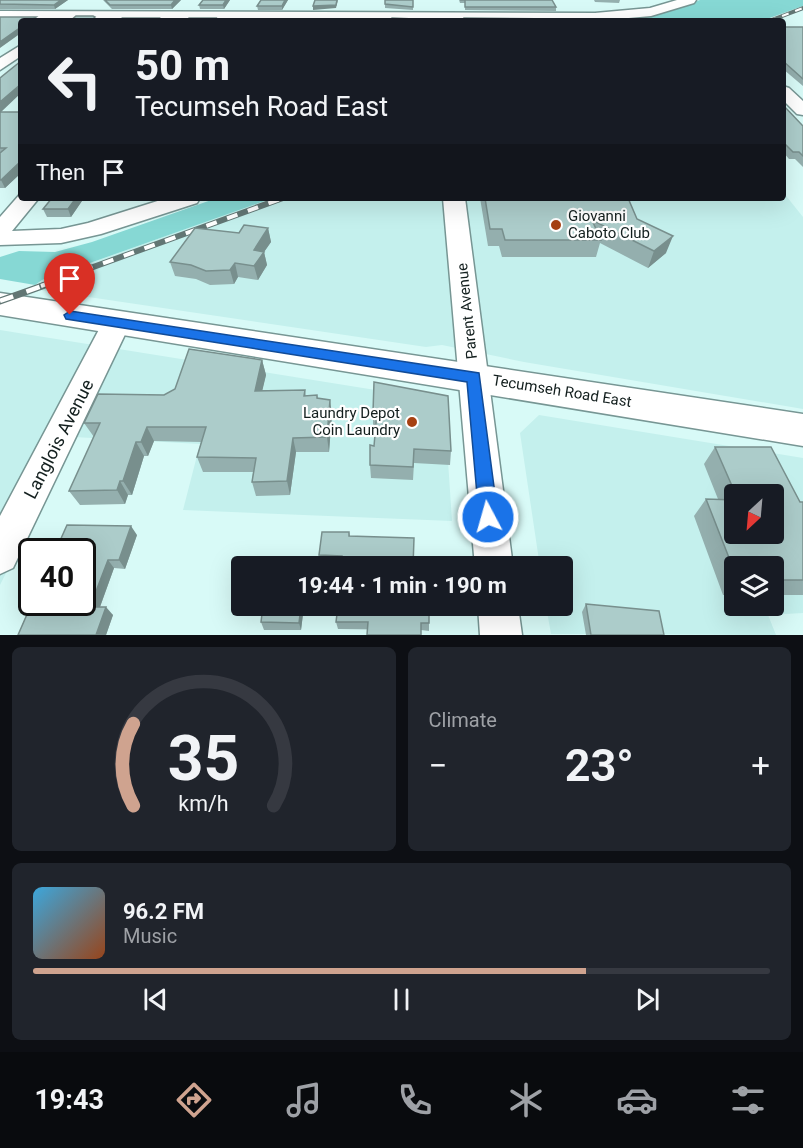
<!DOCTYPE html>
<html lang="en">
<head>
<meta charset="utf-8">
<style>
	:root { --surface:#171b24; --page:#20242c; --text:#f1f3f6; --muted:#9ea1a6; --line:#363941; --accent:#cfa38f }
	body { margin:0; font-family:Roboto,sans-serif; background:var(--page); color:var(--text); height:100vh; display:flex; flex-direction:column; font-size:22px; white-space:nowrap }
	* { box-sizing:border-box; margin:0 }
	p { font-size:20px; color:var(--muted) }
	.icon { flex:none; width:33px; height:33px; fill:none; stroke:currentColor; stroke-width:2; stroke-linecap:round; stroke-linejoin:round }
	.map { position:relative; height:635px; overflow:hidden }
	.side { display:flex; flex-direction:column; gap:12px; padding:12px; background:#0d0f14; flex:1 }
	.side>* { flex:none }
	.banner { position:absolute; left:18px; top:18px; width:768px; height:183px; border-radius:6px; box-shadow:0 6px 24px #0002; background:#171b24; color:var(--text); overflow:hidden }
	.needle { width:39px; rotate:206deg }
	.fabs { position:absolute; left:724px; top:484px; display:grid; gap:12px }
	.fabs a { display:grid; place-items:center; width:60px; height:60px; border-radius:6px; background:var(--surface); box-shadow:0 6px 24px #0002; font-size:30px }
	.speed { position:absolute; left:18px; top:538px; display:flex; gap:12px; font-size:30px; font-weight:700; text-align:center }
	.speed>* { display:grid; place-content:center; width:78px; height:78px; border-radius:50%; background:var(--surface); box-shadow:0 6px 24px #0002; line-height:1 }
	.speed .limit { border:3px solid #111; border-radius:9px; background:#fff; color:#111 }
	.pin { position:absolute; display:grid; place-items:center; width:51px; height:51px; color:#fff; margin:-62px -26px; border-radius:50% 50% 50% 0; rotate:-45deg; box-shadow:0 0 6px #0007 }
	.pin .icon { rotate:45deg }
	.me { position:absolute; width:66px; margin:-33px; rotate:354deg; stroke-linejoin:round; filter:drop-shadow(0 0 4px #0008) }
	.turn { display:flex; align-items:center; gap:21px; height:126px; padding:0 18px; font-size:27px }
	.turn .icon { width:78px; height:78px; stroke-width:2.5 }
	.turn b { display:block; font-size:42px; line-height:51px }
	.then { display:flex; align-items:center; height:57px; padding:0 18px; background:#0003; gap:12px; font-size:22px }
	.big { font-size:45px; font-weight:700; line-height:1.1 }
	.side .card { flex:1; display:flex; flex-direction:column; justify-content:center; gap:9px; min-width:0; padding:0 21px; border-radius:9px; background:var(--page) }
	.side .dial { align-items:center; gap:0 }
	.dial svg { height:156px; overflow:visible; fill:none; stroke:var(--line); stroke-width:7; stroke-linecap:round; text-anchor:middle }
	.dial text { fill:var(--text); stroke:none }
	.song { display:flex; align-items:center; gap:18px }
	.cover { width:72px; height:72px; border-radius:9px; background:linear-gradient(135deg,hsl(200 70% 55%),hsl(20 70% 35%)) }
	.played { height:6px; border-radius:3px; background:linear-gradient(90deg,var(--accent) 75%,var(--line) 75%) }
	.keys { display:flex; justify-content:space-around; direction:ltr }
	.heat { display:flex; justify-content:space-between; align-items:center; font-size:33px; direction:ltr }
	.side .tiles { flex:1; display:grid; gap:12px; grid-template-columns:1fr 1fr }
	.card:last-child { grid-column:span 2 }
	.trip { position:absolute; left:231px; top:556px; width:342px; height:60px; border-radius:6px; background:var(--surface); box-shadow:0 6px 24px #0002; font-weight:700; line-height:60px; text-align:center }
	.tab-bar { display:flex; height:96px; justify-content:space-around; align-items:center; background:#090b0e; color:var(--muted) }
	.tab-bar .icon { width:42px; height:42px }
	.tab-bar .current { color:var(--accent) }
	.tab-bar b { font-size:27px; color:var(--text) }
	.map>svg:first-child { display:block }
	.built { fill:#c4f0ed; fill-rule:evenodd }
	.green { fill:#86d8d4 }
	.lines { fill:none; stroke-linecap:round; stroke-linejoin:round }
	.minor-casing { stroke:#779694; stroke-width:3 }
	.major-casing { stroke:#779694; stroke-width:3 }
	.minor { fill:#fff; fill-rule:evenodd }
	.major { fill:#fff; fill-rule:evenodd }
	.rail-far2-casing { stroke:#627674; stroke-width:4 }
	.rail-far1-casing { stroke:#627674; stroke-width:6 }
	.rail-casing { stroke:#627674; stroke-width:7 }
	.rail-far2 { stroke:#fff; stroke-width:2; stroke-dasharray:7; stroke-linecap:butt }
	.rail-far1 { stroke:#fff; stroke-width:4; stroke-dasharray:11; stroke-linecap:butt }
	.rail { stroke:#fff; stroke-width:4.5; stroke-dasharray:14; stroke-linecap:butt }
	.wall { fill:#94afae; fill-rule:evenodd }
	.shaded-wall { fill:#788f8d }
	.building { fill:#acccca; stroke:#788f8d; stroke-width:1.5 }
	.route { fill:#1a73e8; stroke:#114b97; stroke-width:1.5 }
	.poi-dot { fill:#a64112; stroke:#fff; stroke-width:2 }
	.labels { text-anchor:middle; stroke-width:4.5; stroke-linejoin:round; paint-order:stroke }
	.poi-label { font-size:15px; fill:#131f1e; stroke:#fff; text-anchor:start }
	.street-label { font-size:15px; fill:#131f1e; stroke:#fff }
	.near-street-label { font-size:18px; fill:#131f1e; stroke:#fff }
</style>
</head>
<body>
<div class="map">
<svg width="803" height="635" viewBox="0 0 803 635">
	<rect width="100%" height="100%" fill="#d8faf7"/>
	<path class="built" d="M783,192L803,217V409L524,362L442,345L426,347L41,290L0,308V298L35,285L42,280L273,198H783Z
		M0,330L444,401L452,521L183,510L200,444L74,437L0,585Z
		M539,415L803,458V613L768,615L776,635L551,634L546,606H562V567H540L520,433ZM735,495H774V534H735ZM735,567H774V606H735Z"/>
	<path class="green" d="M700,0H803V6L761,21H594L674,8Z
		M217,198H273L42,280L35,285L0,279V257L19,251L55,252L92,242Z"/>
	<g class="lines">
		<defs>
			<path id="minor" d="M677,0H696L694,3L651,16L595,21L0,19V11L595,13L650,8Z
				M21,45V56L0,70V58Z
				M783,86L789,88L803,101V115L797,114L783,100Z
				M21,193V198H39L12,231L61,229L88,223L167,198H200L197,203L101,234L61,243L0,245V217Z
				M443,198H465L513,567H475Z
				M117,312L127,315L131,322L13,568L0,574V516L103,322L107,315Z
				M478,606H518L522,635H480Z"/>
			<path id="major" d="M0,293L803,414V446L0,315Z"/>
		</defs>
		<use href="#minor" class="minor-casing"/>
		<use href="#major" class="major-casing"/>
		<use href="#minor" class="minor"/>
		<use href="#major" class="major"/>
		<defs>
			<path id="rail-far2" d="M769,21L803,8"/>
			<path id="rail-far1" d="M41,286L283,198"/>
			<path id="rail" d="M0,301L45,285"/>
		</defs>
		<use href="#rail-far2" class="rail-far2-casing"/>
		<use href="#rail-far1" class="rail-far1-casing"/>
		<use href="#rail" class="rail-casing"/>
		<use href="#rail-far2" class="rail-far2"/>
		<use href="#rail-far1" class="rail-far1"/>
		<use href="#rail" class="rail"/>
	</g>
	<path class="wall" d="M0,0H68L55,9H0Z
		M103,0H181L172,9H112Z
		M202,0H230L224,9H200L199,5L202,1Z
		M261,0H288L282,10H258L257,6Z
		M385,0H413V10L385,8Z
		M459,0H552L556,7V11L465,10V3H460Z
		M594,0H620L619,3L595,2Z
		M783,27H803V86L783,69Z
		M0,78L1,112H21V173L5,188H0Z
		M783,105L803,126V167L795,159H789L783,152Z
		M52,198H84L71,217H47L43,209Z
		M480,198H628L637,219L666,253L648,268L600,243L596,257H502L499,246H488Z
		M268,228L271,242L264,252L267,265L258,280L238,277L234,284L210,285L196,279L175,276L170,262L239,233Z
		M262,360L266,375L262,390H305L306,396L317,395L318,398L332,414L329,452H296L290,495L256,496L252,482L253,472H203L197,457L201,442L154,441L148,456H144L132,495H128L125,504L80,505L69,491L94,437L84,423Z
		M374,382L451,451L450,465L414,463L413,480L371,478L370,465L374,446L376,426H373V412Z
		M715,447L800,502H803V595H780L781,598L774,604V567H735V606H771L765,612H740L739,608H734L729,595H723L694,516L706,499H718L704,464ZM735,495H774L735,534Z
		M349,532L350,536L341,564L321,563L319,555Z
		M137,535L125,569L114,568L100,607L113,615L106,635H18L30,606L23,600L32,581V603L82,552Z
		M586,604L664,635H586L582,612Z
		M304,606L301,630H264L261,622Z
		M336,622L429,623V631L421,630L338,629Z"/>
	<path class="shaded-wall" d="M61,0H68L55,9L54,5Z
		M175,0H181L172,9L171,5Z
		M226,0H230L224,9L223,5Z
		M285,0H288L282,10V6Z
		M338,0L336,8L313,10V6Z
		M36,17L37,21H30Z
		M21,27V33L0,48V42Z
		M21,84V93L0,113V102Z
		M21,161V173L5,188L1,180Z
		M76,198H84L71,217L68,209Z
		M268,228L271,242L264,252L267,265L258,280L254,266V250Z
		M673,236L666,253L648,268L654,251Z
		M235,263L238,277L234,284L230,270Z
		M262,360L266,375L259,405L255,391Z
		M330,400L332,414L329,452L327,437Z
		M147,427L154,441L148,456L141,442Z
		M293,438L296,452L290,495L287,481Z
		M136,442L144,456L132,495L123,481Z
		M120,481L128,495L125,504L117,490Z
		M131,526L137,535L125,569L119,560Z
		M108,560L114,568L97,615L90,607Z
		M301,606H304L301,630L299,623Z
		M106,607L113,615L106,635H96Z"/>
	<path class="building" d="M0,0H61L54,5L0,4Z
		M105,0H175L171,5H110Z
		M203,0H226L223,5H199Z
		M261,0H285L282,6H257Z
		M315,0H337L336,5L313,6Z
		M385,0H413V7L385,4Z
		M460,0H552L556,7H465V0Z
		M76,16H93L95,17L91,21H70Z
		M0,17H36L30,21H21V27L0,42Z
		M123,18H159L156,21H126Z
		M189,18H216L214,21H187Z
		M392,18L414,19V21H391Z
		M464,18L563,19L564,21H464Z
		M250,19H274L273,21H248Z
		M308,19H333L332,21H307Z
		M783,27H803V79L783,61Z
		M21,61V84L0,102V78Z
		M783,105L803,126V156L799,152H793L783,142Z
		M0,112H21V161L1,180H0V153L6,148H0Z
		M52,198H76L68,209H43Z
		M485,198H628L637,219L673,236L654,251L592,220L601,240H505L502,229H490Z
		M244,225L268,228L254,250L264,252L254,266L235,263L230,270L206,271L191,265L170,262L195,228L239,233Z
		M189,349L262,360L255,391L305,390L304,396L317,395V398L330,400L327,437L293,438L287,481L252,482L256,458L197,457L206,427H147L141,442H136L123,481H120L117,490L69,491L100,423H84L98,394L164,395L175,389Z
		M374,382L448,396L451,451L414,449L413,467L370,465V445L374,446L377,412H373Z
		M715,447H771L800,502H803V580H774V567H735V573L706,499L735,500V534H774V495H736Z
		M67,525L131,526L119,560H108L90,607H106L96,635H18L32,603H82V552H55Z
		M322,532H349V536L414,538L413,567H341L342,556L319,555Z
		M32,581V600H23Z
		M774,581L781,598H774Z
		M586,604L659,611L664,635H591Z
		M263,606H301L299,623L261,622Z
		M338,606H429V623H421V635H367L368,622H336Z"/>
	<path class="route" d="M70,311L479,373L498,517L495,523L488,526L482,523L479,517L467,382L66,319L64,315Z"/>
	<g class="poi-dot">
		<circle cx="556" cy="225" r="6"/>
		<circle cx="412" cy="422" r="6"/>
	</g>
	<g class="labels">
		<g class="poi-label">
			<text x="568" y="221">Giovanni<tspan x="568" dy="17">Caboto Club</tspan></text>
			<text x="400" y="418" text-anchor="end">Laundry Depot<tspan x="400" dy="17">Coin Laundry</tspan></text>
		</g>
		<g class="street-label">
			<text transform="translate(467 311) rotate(-96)" y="5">Parent Avenue</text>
			<text transform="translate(562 391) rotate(9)" y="5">Tecumseh Road East</text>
		</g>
		<g class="near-street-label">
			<text transform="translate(59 439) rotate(-63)" y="6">Langlois Avenue</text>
		</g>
	</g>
</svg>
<div class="fabs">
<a><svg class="needle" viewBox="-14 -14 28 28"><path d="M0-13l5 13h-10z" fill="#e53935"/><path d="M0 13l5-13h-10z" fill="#9ea1a6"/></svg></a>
<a><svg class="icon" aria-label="layers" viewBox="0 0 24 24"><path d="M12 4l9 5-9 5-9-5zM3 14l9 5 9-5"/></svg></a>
</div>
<div class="speed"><div class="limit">40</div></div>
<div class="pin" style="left:70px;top:315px;background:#d93025"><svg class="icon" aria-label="arrive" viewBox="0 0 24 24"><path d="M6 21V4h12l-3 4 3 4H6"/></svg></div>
<svg class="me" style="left:488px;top:517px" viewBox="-20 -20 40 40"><circle r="17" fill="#1a73e8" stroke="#fff" stroke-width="3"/><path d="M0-11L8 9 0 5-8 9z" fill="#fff"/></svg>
<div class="trip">19:44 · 1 min · 190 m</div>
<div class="banner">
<div class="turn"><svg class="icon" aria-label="left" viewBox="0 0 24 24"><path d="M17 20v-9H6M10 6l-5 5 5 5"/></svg><div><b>50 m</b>Tecumseh Road East</div></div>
<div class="then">Then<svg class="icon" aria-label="arrive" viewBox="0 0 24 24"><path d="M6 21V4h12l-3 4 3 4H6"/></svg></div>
</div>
</div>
<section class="side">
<div class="tiles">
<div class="card dial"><svg viewBox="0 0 100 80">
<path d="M14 69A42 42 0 1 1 86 69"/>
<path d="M14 69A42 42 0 0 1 14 27" stroke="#cfa38f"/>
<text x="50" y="56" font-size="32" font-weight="700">35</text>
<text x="50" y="72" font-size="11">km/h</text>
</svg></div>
<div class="card"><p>Climate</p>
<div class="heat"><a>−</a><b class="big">23°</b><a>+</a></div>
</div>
<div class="card">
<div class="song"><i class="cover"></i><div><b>96.2 FM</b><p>Music</p></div></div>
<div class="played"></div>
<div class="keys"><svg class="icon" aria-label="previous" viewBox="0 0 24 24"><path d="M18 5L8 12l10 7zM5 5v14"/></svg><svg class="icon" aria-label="pause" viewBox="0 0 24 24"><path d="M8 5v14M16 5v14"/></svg><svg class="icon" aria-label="next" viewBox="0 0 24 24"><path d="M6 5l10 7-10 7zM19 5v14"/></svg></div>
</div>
</div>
</section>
<nav class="tab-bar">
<b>19:43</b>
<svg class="icon current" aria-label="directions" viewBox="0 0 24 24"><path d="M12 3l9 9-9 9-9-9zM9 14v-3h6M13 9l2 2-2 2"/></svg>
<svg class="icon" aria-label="music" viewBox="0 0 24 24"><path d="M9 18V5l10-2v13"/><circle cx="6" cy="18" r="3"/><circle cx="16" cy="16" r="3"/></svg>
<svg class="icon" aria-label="phone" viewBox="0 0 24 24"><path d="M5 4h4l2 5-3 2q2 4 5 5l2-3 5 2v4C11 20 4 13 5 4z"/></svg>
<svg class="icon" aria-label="climate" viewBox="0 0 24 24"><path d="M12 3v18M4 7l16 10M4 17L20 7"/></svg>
<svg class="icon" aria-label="car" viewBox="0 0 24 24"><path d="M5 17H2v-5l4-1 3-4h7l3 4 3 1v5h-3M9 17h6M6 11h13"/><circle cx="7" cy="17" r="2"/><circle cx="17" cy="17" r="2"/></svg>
<svg class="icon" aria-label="filters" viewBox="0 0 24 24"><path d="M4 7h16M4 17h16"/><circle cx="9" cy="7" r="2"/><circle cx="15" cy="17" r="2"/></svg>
</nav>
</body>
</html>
